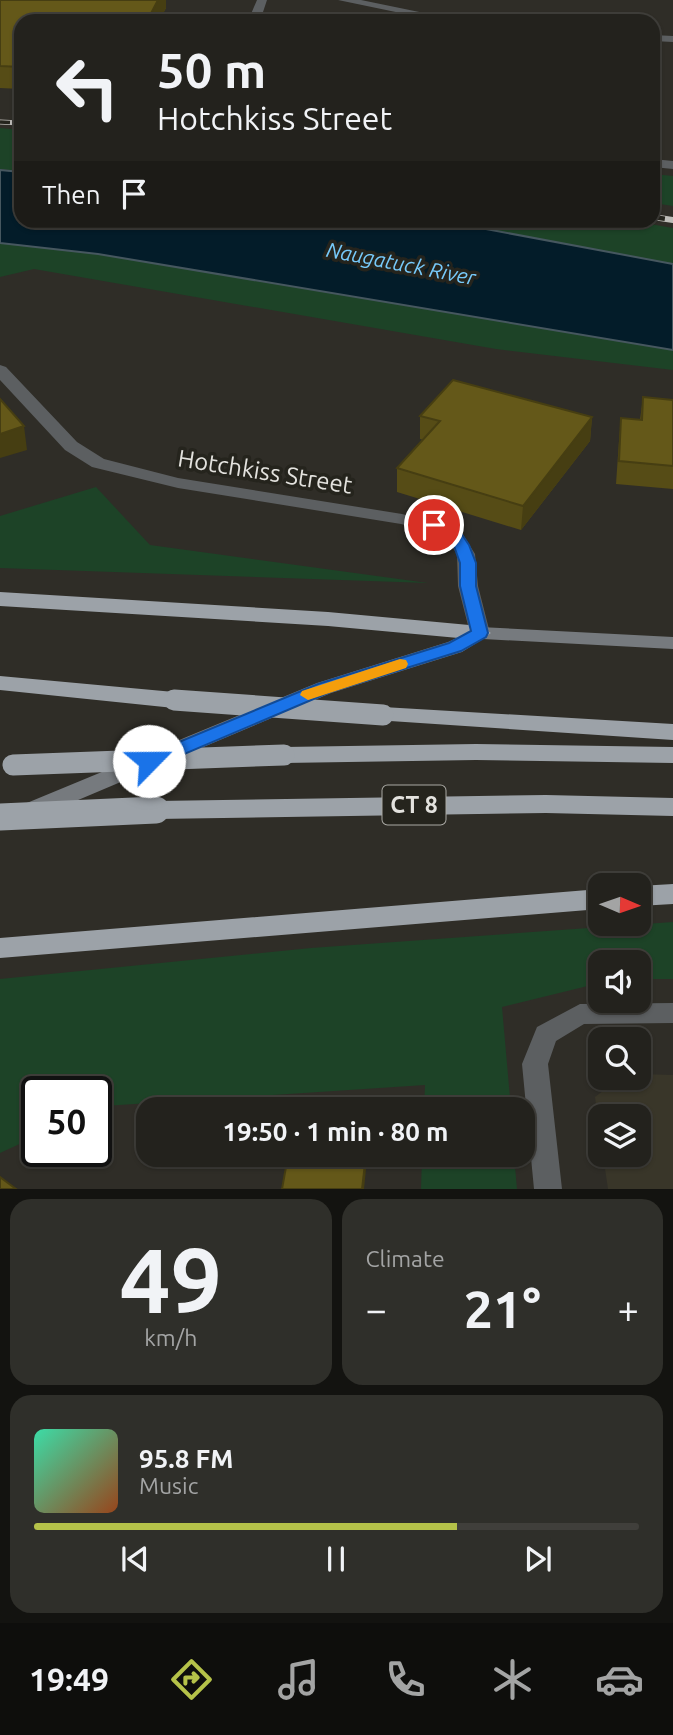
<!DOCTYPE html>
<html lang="en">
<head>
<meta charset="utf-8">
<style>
	:root { --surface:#23221d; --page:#2f2f2a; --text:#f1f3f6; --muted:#a3a4a4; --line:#403f3b; --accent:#b5c249 }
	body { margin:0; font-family:Ubuntu,sans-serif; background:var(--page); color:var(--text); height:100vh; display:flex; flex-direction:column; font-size:26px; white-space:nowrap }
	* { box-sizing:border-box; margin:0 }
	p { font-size:23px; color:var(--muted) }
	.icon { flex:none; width:38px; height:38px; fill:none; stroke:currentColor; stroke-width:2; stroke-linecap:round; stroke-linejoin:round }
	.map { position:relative; height:1189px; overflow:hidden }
	.side { display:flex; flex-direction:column; gap:10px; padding:10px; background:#131310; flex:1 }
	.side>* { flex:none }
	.hud { position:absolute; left:14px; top:14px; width:646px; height:214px; border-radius:21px; box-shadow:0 2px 5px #0004,0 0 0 2px var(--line); background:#23221d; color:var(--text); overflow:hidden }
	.needle { width:46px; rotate:92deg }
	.buttons { position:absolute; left:588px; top:873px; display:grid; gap:14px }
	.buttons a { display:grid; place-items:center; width:63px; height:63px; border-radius:14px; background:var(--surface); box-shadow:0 2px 5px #0004,0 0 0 2px var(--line); font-size:35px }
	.speed { position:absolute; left:21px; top:1076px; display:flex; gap:14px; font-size:35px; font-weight:700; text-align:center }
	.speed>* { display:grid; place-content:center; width:91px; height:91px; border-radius:50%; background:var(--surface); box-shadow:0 2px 5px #0004,0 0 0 2px var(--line); line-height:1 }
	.speed .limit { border:4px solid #111; border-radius:10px; background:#fff; color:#111 }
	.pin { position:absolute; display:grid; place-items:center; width:60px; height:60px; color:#fff; margin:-30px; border:4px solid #fff; border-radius:50%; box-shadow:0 2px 7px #0007 }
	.me { position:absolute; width:77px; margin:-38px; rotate:67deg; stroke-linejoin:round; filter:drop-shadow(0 0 5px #0008) }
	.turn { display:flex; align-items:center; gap:24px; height:147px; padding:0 28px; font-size:32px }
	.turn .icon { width:91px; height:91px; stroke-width:2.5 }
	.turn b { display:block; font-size:49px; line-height:60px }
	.then { display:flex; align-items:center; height:66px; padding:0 28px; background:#0003; gap:14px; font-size:26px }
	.big { font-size:52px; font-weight:700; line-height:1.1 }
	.side .widget { flex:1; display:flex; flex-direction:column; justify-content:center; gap:10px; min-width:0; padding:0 24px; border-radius:21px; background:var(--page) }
	.side .dial { align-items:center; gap:0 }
	.dial b { font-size:91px; line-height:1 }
	.song { display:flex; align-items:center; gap:21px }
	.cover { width:84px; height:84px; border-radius:10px; background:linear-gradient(135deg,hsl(160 70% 55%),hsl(20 70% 35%)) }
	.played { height:7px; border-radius:4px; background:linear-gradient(90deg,var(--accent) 70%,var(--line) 70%) }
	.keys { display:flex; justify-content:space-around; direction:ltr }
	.heat { display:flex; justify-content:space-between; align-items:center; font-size:38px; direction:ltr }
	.side .tiles { flex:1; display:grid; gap:10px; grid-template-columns:1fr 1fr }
	.widget:last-child { grid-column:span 2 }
	.trip { position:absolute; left:136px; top:1097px; width:399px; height:70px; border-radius:21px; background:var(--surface); box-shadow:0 2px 5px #0004,0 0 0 2px var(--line); font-weight:700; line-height:70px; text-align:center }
	.tab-bar { display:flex; height:112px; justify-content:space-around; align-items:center; background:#0e0e0c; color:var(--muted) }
	.tab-bar .icon { width:49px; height:49px }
	.tab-bar .active { color:var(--accent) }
	.tab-bar b { font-size:32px; color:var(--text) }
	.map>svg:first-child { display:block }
	.built { fill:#393629 }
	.green { fill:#1d4327 }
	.water { fill:#031c29; stroke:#46575f; stroke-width:2 }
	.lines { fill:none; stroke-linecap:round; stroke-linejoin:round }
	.minor { fill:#5c5f61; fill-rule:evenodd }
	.secondary { fill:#767a7e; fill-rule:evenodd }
	.motorway { fill:#9ca2a8; fill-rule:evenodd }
	.rail-far1-casing { stroke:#bfbdb9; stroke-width:5 }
	.rail-casing { stroke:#bfbdb9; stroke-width:6 }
	.rail-far1 { stroke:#25241d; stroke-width:3.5; stroke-dasharray:10; stroke-linecap:butt }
	.rail { stroke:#25241d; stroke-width:4.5; stroke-dasharray:12; stroke-linecap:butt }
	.motorway-bridge-far1 { stroke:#9ca2a8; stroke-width:21 }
	.motorway-bridge { stroke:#9ca2a8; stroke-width:27 }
	.wall { fill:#564c16 }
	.shaded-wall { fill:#463e12 }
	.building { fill:#645819; stroke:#463e12; stroke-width:2 }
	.route { fill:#1a73e8; stroke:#114b97; stroke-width:2 }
	.slow { fill:#f59e0b }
	.labels { text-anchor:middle; stroke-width:7; stroke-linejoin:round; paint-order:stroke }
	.far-water-label { font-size:21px; font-style:italic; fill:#77cafa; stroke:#25241d }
	.shield { fill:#25241d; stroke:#aaa9a4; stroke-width:2 }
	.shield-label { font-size:23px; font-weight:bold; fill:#e3e2de }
	.street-label { font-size:24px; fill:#e3e2de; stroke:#25241d }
</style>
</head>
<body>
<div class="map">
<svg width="673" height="1189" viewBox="0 0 673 1189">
	<rect width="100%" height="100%" fill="#2f2d27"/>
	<path class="built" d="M639,1074L673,1075V1189H608L603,1155H639V1116H600V1133L595,1097L620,1078H639Z"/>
	<path class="green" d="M0,128L21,130V171L0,169Z
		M653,174L673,176V206L653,203Z
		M627,220L673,228V264L486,229L416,221Z
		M0,243L98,254L673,350V370L496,349L34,269L0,277Z
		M96,487L150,545L428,583L0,568V516Z
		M673,922V979H639V962H600V983L502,1007L511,1109H424L425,1085L104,1106L96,1109V1092H37V1136L0,1153V979L311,948Z
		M422,1155H514L517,1189H421Z"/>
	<path class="water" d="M0,170L21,172V220L416,221L486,229L673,264V350L98,254L0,243Z"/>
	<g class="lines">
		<path class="minor" d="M257,0H267L260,21H248Z
			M338,0H361L463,21H439Z
			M653,35L673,36V42L653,41Z
			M653,159L673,161V169L653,167Z
			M0,365L6,367L77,442L104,459L178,478L402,514L451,526L462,533L475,554L478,586L490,633L480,639L470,633L458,586L457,554L448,541L439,534L401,524L178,488L92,467L65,450L0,380Z
			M673,1003V1023L584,1024L556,1041L548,1064L562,1189H534L522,1064L537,1027L580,1004Z"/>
		<path class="secondary" d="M480,627L673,637V649L483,639L462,652L331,693L38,817H22L19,811L22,805L317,683L448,642Z"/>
		<path class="motorway" d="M0,592L328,612L480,626L491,633L480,640L328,626L0,606Z
			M0,676L174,692L182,695L185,700L182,705L174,708L0,690Z
			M383,707L673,724V740L375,720L372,715L375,710Z
			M476,744L673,747V763L476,760L284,763L276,761L272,755L276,749L284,747Z
			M546,795L673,798V816L546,813L156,819L147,816L144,810L147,804L156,801Z
			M673,884V904L639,906V886Z
			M600,889V909L0,958V938Z"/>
		<defs>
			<path id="rail-far1" d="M0,122L21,123"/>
			<path id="rail" d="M653,217L673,220"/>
		</defs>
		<use href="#rail-far1" class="rail-far1-casing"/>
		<use href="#rail" class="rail-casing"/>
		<use href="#rail-far1" class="rail-far1"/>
		<use href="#rail" class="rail"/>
		<path class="motorway-bridge-far1" d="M174,700L383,715
			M13,765L284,755"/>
		<path class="motorway-bridge" d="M0,817L156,810"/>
	</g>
	<path class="wall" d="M0,0L166,8L159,21H21V89L0,88Z
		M643,397L673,400V489L616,484L619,441L621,418L640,420Z
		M420,416L592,417L590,441L521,530L397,492V468L423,440L420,439Z"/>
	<path class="shaded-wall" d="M158,0H166V8L159,21H147Z
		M592,417L590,441L521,530L523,506Z
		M24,426L27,450L0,458V434Z
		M366,1155V1169L364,1189H362Z"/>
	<path class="building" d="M0,0H158L147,21H21V67L0,66Z
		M453,380L592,417L523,506L397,468L440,421L420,416Z
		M643,397L673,400V466L619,461L621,418L642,420Z
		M0,399L24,426L0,434Z
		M305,1155H366L362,1189H282L288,1156L304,1158Z
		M0,1177L16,1189H0Z"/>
	<path class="route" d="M434,521L461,533L469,545L476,563V586L488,633L486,637L461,651L330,692L156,766H143L140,761L143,757L318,684L449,643L471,631L460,586V563L454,546L426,525Z"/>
	<path class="slow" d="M400,659L406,660L408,664L406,668L308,700L300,695L302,691Z"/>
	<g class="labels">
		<g class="far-water-label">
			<text transform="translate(401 264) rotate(11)" y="7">Naugatuck River</text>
		</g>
		<rect class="shield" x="382.5" y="785.5" width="63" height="39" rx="5"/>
		<g class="shield-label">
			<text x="414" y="813">CT 8</text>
		</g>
		<g class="street-label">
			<text transform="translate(265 472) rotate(9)" y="8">Hotchkiss Street</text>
		</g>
	</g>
</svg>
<div class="buttons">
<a><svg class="needle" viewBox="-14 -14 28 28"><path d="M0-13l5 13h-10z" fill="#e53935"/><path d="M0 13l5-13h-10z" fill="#a3a4a4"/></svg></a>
<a><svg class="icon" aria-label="sound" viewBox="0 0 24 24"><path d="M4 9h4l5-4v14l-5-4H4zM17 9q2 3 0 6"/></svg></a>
<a><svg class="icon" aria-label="search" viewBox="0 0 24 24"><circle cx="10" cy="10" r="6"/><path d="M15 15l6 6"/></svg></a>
<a><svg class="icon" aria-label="layers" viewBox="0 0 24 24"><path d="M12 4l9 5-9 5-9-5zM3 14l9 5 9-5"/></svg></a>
</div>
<div class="speed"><div class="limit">50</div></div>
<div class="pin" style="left:434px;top:525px;background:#d93025"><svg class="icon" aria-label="arrive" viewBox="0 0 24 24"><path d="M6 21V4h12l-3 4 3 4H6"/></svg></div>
<svg class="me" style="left:149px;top:761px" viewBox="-20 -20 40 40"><circle r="19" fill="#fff"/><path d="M0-13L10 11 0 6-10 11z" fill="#1a73e8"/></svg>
<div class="trip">19:50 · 1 min · 80 m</div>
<div class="hud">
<div class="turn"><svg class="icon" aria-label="left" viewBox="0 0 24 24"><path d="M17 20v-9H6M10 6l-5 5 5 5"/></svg><div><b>50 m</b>Hotchkiss Street</div></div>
<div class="then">Then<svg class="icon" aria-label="arrive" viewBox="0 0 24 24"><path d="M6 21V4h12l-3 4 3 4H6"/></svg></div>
</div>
</div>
<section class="side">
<div class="tiles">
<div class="widget dial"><b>49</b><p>km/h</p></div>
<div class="widget"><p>Climate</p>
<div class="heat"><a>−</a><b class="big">21°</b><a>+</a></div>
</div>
<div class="widget">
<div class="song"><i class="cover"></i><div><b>95.8 FM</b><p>Music</p></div></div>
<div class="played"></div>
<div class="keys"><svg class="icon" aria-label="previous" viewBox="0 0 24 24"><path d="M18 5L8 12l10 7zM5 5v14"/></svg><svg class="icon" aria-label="pause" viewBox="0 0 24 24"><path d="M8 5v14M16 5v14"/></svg><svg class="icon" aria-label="next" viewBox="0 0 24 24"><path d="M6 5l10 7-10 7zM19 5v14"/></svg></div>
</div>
</div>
</section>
<nav class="tab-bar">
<b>19:49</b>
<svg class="icon active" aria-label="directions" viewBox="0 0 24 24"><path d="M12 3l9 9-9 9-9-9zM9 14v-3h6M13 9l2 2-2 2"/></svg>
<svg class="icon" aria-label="music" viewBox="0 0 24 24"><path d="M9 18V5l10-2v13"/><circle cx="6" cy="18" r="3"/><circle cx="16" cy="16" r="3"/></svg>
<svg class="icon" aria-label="phone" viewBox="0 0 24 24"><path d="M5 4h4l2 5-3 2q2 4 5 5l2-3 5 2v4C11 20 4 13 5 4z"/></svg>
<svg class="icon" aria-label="climate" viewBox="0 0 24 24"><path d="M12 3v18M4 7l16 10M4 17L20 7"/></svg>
<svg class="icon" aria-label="car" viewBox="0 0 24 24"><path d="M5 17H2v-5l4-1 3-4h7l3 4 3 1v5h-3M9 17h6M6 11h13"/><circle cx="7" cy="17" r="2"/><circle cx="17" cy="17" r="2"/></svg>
</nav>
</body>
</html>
